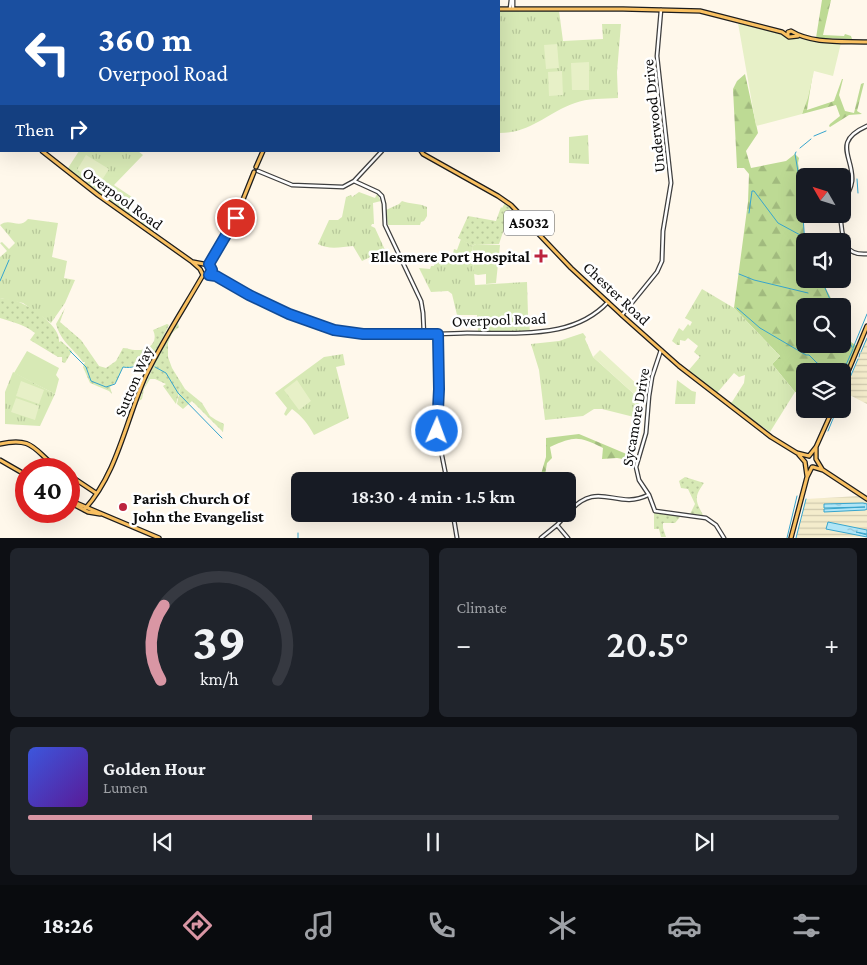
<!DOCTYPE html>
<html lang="en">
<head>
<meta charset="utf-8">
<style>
	:root { --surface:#171b24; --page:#20242c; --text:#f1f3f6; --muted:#9ea1a6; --line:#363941; --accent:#d996a4 }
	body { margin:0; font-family:"Crimson Pro",serif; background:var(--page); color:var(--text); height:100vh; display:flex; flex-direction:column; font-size:19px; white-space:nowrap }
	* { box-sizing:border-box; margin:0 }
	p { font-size:16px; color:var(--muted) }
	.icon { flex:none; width:28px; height:28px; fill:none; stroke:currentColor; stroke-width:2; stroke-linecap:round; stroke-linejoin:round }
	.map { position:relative; height:538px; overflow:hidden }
	.panel { display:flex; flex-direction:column; gap:10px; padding:10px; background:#0d0f14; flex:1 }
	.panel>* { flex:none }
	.banner { position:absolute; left:0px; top:0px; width:500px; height:152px; box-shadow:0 5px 20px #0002; background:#1a4fa0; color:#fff; overflow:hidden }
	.needle { width:32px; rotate:309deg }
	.controls { position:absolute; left:796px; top:168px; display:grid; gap:10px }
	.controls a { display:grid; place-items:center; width:55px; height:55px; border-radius:8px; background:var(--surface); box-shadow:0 5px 20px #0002; font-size:25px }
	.speed { position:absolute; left:15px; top:458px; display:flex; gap:10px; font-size:25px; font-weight:700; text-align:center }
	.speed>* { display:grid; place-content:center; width:65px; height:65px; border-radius:50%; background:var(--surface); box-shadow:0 5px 20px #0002; line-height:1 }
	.speed .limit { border:8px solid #d22; background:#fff; color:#111 }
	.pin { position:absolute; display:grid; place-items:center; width:42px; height:42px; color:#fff; margin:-21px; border:2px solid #fff; border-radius:50%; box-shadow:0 1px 5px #0007 }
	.me { position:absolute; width:55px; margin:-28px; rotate:2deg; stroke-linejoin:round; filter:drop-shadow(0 0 4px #0008) }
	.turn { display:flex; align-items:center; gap:18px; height:105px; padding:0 15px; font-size:22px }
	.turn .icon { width:65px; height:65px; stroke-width:2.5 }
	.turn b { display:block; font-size:35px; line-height:42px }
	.then { display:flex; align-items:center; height:48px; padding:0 15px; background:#0003; gap:10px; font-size:19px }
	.big { font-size:38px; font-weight:600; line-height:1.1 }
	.panel .card { flex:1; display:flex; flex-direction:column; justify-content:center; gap:8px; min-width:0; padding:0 18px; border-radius:8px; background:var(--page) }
	.panel .dial { align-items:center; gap:0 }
	.dial svg { height:130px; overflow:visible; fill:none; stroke:var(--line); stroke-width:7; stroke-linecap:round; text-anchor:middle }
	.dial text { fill:var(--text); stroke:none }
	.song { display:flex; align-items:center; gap:15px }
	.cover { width:60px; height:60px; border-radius:8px; background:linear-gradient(135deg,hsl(230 70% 55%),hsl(270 70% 35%)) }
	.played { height:5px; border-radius:2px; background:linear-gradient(90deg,var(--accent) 35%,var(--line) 35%) }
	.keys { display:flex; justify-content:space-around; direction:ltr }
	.heat { display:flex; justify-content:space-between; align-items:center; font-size:28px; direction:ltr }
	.panel .tiles { flex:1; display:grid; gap:10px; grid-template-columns:1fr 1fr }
	.card:last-child { grid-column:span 2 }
	.trip { position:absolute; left:291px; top:472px; width:285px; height:50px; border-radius:8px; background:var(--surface); box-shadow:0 5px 20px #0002; font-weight:600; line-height:50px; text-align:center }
	.dock { display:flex; height:80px; justify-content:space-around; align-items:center; background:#090b0e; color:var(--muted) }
	.dock .icon { width:35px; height:35px }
	.dock .current { color:var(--accent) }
	.dock b { font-size:22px; color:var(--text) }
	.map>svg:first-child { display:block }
	.farmland { fill:url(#farmland-rules) }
	.grass { fill:url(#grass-dots) }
	.forest { fill:url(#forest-firs) }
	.park { fill:url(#park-tufts) }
	.garden { fill:#d7e9b5 }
	.pitch { fill:#e7f0c7 }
	.water { fill:url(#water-ripples); stroke:#37a5cd }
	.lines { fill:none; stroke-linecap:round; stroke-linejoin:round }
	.stream { stroke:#37a5cd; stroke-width:1 }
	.minor-casing { stroke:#3f3f3f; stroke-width:5 }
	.major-casing { stroke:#1d1d1d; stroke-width:5.5 }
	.minor { stroke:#fff; stroke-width:2.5 }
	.major { stroke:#f9c061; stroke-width:3 }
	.rail { stroke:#bc243f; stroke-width:1 }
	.route-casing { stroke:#114b97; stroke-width:12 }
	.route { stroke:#1a73e8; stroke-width:9 }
	.poi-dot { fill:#bc243f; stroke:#fff; stroke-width:2 }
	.labels { text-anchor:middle; stroke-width:5; stroke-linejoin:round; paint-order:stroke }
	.shield { fill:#fff; stroke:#555; stroke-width:1 }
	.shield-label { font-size:15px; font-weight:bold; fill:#0c0c0c }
	.street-label { font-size:16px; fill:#0c0c0c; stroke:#fff }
	.poi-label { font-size:16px; font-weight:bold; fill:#0c0c0c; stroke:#fff; text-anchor:end }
</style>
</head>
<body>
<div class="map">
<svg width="867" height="538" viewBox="0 0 867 538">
	<defs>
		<pattern id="farmland-rules" width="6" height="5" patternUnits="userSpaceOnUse" patternTransform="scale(1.25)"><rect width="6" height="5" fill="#f4eccc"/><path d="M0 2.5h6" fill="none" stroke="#d0c9ae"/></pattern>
		<pattern id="grass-dots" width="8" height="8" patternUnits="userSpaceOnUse" patternTransform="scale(1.25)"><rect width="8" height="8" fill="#d7e9b5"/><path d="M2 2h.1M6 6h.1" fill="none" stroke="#b7c79a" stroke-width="1.8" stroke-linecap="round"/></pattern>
		<pattern id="forest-firs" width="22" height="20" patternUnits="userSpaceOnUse" patternTransform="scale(1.25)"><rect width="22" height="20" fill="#bdda94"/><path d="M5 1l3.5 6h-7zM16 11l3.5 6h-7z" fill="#a1ba7e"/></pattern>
		<pattern id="park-tufts" width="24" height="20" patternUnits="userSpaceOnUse" patternTransform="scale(1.25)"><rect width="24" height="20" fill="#d7e9b5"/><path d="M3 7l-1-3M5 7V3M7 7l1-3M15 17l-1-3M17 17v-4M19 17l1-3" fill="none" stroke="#b7c79a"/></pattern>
		<pattern id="water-ripples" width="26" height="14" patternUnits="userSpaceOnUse" patternTransform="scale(1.25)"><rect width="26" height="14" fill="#b0e5f6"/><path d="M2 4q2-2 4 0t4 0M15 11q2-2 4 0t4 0" fill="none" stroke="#96c3d2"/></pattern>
	</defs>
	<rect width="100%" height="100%" fill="#fff8eb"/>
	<path class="farmland" d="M867,338V404L844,392Z
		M860,496L867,501V537L796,538L806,499Z"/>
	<path class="grass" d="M505,203L511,208L499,244H476L472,246L458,238L468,216L496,221L501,207L502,208Z
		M0,298C7,299 17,300 23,304C35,309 61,328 59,342L61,341L72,351L65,363L62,362V357H58L30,340L35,333C25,325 13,322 0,318Z
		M65,308L60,322L81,340L99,366L106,368L116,361L123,348C127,348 131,350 135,350C148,351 159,343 153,330L167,324L169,325L149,365C140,364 132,368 123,367L117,381L110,387L112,394L109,391L90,383L83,367L85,362H83C73,348 61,342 56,324Z
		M178,323L179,327L172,333L168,343V357L172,368L185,389L202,403L210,416L216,420L224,424L223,432L192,401L183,409L177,404L181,385L176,404L163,386L166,384L155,379H150L144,389L142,399L139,401C146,383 165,336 178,323Z
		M685,477L704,483C694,497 695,500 703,515L690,514L695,504L688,489L681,488L679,481Z
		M654,512L674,514L681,516L675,523H663V528L666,537H661L659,529H654Z"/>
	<path class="forest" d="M822,0H831L823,35L844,36L845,34L851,36L852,39L816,38Z
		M813,72L807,110L834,101L842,79H843L839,95L845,111L854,113L861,84L864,83L857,111L862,114L849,115L830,127L829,126L830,124L840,116L836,105L802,114Z
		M745,74L758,133L746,151L751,168L786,161L795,154L799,158L798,163L803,195L805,279H821L835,306H805V344H842L843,325L851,342L858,347L843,382L842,371H805V394L795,392L772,364L780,356L734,308L748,202L749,174L744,168H737L733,89L737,81Z
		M579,434L636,458L635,461L617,458L602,459L603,448C578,436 575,436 550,447L552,458L547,463L544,481H539L546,457V438Z"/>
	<path class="park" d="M499,9L559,11L563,41L603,39L602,24H621L617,72L618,98C604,99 587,98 575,103C546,113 532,133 499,133Z
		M588,135L589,164L569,163V137Z
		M79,151H138L143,155L114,185L135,199L128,208L133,213L132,216L139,221L141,220L154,230L152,233L70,172L68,168Z
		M359,192L375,198L377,194L381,201L373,203L374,224H372L371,226L375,228L385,250L362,261L353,246C341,247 329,250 318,244L329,220H338L342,217L346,197L351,195L352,197Z
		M402,201C410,204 419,203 427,207V216L424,221L421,222L420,225H388L386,210L399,204Z
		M28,219L58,223L52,257L67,261L64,278L75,280L65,303L51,323L23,303L0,298V257L7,251L0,243L2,242L9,249L15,243L0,225C10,217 19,230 28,219Z
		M461,239L472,246L475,285L527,282L528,315L530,331L480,332L478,331L477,315H457L452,294L448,291L431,292L419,268L430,269L431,266H434L435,260H443L444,257L452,258L454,249L457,250Z
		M702,289L734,308L780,356L772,364L795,392L770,432L729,403L732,402L744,383L745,375L739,377L734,373L717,393L688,371L700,357L694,352L698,346L688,338L685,341L680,340V345H677L672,341L679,328L683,331L688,324L690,326L692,322L685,318Z
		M583,333L586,337L585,339L593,357L634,394L640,387L638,418L602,409H594L583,416L545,420L539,370L531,344L559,341Z
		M343,354L345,365L336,367L349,418L314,435C308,424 302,416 292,409L286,416L284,414L287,408L275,393L324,357Z
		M13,372L55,394L40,426L5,424V392Z
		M677,380L692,391L696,392L695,404H675Z"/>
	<path class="garden" d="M476,244L500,245L496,283L486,284V274L478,275L474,274L472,246Z
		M27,351L59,368L56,375L59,379L55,394L14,373Z"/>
	<path class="pitch" d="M738,23C772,31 805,43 841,43L833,76L814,71L808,98L802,114L756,126Z
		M557,44L559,68L546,69L544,45Z
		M589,62V90H572L571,63Z
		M562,71L563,95L549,96L548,72Z
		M86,155L109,169L100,183L77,170Z
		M600,350L640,387L634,394L593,357Z
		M297,380L311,401L299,410L284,390Z
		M21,381L44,390L39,404L16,396Z
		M16,398L39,406L35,420L11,412Z"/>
	<path class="water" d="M863,503L867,504V509L865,510L824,512V509L865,507L824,508V504Z
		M828,522L867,530V534L856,532L867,535V537L826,529Z"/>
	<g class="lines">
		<path class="stream" d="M814,136L826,131
			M800,148L811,139
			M796,152L795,154L801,189L805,244
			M857,179L858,193
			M749,213L752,191H754L778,223L802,236
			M739,274L754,280L808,293
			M821,279L833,306
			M0,281L9,260
			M737,308L760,328L806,355H809L817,363L824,367L827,365L842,370
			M842,327L852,347
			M853,348L867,314
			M70,351L86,367L91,381L106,387L115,384L123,367C132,369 140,364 149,365
			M861,352L867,338
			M859,357L860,353
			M155,367L166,373L178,393L222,438
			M842,374L853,349
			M842,396L858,359
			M828,431L837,409
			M298,538V533
			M787,538L797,496
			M796,538L806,499"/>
		<defs>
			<path id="minor" d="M513,0V8
				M510,8L511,0
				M258,171L292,185L343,187L354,181L382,151
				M354,181L378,192L382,196L384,204L385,225L421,301L423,313L424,334
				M842,203C847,196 851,189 852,181C854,157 831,142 867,126
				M840,214C843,234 840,256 867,254
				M209,275C223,276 236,289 249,295C273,307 297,318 323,327C368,341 420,334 467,333C497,333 528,335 558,329C576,325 595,316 608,302
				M622,315L657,272L662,261L663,231L671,183L657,56L661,10
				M438,334L439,389L437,431L447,481
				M661,350L652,377L649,396L646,433L636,467L639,480L649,495L655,511L706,518L716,525L724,538
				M568,513C598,478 616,511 648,495
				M453,514L457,538
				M557,525L568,538
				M541,538L557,525L567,514"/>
			<path id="major" d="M387,0V1
				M390,0V1
				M499,9H623L700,11L782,32L789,37L798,36
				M788,35V32L791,31C812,44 842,41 867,42
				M0,120L1,121
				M42,151L98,195L191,261L200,269L203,275
				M421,151L423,154L498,196L511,205L571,268L625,318L679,366L771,437L797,453L809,456
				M256,167L263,151
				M193,262L209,265
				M209,265L234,222L254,172
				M203,275H207L210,273L212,270L209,265
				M842,386L867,326
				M0,444C35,436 34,452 59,469
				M816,447V459L822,469
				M799,455L805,462L807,476
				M809,456L816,447L833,409
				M0,460L26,475
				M813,467L823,470L867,499
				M69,475L96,493
				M69,500L159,538
				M71,503L88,512L100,514
				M84,510C118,473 126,419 146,375C163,340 184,308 203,275
				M791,538L807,477L812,467"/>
		</defs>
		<use href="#minor" class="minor-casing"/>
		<use href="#major" class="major-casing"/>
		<use href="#minor" class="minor"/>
		<use href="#major" class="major"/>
		<path class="rail" d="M150,1L152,0
			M0,149L1,148"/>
	</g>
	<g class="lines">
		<defs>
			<path id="route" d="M236,218L209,264L212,270L209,275L216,276L249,295L289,314L334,330L363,334H438L439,389L437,431"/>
		</defs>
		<use href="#route" class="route-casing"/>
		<use href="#route" class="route"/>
	</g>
	<g class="poi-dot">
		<path d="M538.5 248.5h5v5h5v5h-5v5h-5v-5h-5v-5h5z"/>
		<circle cx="123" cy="507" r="5"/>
	</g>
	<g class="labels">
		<rect class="shield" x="504" y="210.5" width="50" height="25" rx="4"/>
		<g class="shield-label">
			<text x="529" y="228">A5032</text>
		</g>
		<g class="street-label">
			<text transform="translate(653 116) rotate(-96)" y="6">Underwood Drive</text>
			<text transform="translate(123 198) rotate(36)" y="6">Overpool Road</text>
			<text transform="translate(617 293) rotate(43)" y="6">Chester Road</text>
			<text transform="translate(499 319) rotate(-2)" y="6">Overpool Road</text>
			<text transform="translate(133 381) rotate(-67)" y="6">Sutton Way</text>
			<text transform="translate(635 417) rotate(-80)" y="6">Sycamore Drive</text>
		</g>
		<g class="poi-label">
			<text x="530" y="262">Ellesmere Port Hospital</text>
			<text x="133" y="504" text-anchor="start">Parish Church Of<tspan x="133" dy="18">John the Evangelist</tspan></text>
		</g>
	</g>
</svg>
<div class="controls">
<a><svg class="needle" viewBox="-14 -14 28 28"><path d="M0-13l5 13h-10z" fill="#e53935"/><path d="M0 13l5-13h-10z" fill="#9ea1a6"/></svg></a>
<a><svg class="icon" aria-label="sound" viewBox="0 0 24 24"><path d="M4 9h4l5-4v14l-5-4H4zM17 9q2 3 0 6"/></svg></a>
<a><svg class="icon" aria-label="search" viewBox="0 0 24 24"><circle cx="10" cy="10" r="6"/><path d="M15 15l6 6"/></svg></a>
<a><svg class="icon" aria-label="layers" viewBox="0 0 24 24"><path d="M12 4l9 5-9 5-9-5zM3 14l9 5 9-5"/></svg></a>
</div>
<div class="speed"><div class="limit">40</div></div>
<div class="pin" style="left:236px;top:218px;background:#d93025"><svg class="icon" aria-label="arrive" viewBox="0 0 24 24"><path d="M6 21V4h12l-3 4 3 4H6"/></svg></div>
<svg class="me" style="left:437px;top:431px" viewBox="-20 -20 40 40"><circle r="17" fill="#1a73e8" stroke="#fff" stroke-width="3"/><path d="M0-11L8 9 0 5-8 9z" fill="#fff"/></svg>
<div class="trip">18:30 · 4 min · 1.5 km</div>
<div class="banner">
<div class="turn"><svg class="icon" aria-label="left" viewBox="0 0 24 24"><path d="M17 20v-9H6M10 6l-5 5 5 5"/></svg><div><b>360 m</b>Overpool Road</div></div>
<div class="then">Then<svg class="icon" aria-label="right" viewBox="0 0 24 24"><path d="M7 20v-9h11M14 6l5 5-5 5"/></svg></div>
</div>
</div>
<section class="panel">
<div class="tiles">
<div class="card dial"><svg viewBox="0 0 100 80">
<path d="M14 69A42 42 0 1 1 86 69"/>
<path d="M14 69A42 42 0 0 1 16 23" stroke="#d996a4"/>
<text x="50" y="56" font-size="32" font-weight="700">39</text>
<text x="50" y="72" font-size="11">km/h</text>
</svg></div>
<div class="card"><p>Climate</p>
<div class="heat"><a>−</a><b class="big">20.5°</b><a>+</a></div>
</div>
<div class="card">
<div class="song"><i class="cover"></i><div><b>Golden Hour</b><p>Lumen</p></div></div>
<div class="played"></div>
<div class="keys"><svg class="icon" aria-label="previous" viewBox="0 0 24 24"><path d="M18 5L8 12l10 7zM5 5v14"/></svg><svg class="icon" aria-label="pause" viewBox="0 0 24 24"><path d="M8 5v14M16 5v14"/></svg><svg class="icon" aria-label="next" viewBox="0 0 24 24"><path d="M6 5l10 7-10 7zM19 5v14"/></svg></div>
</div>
</div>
</section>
<nav class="dock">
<b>18:26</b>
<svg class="icon current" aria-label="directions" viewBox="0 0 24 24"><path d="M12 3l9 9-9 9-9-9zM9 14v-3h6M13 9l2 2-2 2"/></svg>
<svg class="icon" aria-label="music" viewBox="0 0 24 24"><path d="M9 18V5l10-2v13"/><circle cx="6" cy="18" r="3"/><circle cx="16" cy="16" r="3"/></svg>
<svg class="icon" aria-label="phone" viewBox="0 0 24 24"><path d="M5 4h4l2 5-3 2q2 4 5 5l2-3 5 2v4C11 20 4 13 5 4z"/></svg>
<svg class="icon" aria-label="climate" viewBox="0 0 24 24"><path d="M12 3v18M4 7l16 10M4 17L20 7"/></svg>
<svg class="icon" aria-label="car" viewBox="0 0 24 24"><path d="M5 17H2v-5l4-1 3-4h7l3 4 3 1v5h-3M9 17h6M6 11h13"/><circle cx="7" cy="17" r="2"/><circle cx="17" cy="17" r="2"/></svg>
<svg class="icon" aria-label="filters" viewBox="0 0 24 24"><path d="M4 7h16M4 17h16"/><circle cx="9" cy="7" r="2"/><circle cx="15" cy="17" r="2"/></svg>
</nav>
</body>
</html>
